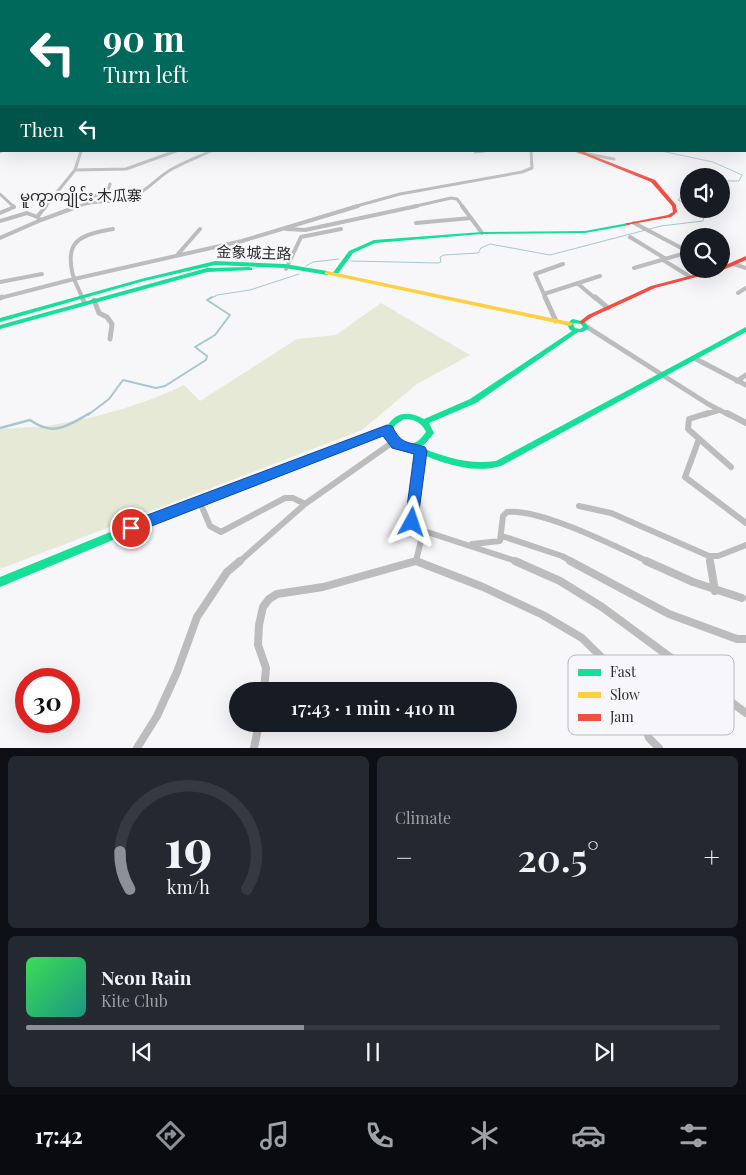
<!DOCTYPE html>
<html lang="en">
<head>
<meta charset="utf-8">
<style>
	:root { --surface:#171b24; --page:#242831; --text:#f1f3f6; --muted:#9ea1a6; --line:#363941; --accent:#8c9099 }
	body { margin:0; font-family:"Playfair Display","Noto Sans SC","Noto Sans Myanmar",serif; background:var(--page); color:var(--text); height:100vh; display:flex; flex-direction:column; font-size:19px; white-space:nowrap }
	* { box-sizing:border-box; margin:0 }
	p { font-size:16px; color:var(--muted) }
	.icon { flex:none; width:28px; height:28px; fill:none; stroke:currentColor; stroke-width:2; stroke-linecap:round; stroke-linejoin:round }
	.map { position:relative; height:748px; overflow:hidden }
	.panel { display:flex; flex-direction:column; gap:8px; padding:8px; background:#0d0f14; flex:1 }
	.panel>* { flex:none }
	.hud { position:absolute; left:0px; top:0px; width:746px; height:152px; box-shadow:0 5px 20px #0002; background:#00695c; color:#fff; overflow:hidden }
	.controls { position:absolute; left:680px; top:168px; display:grid; gap:10px }
	.controls a { display:grid; place-items:center; width:50px; height:50px; border-radius:50%; background:var(--surface); box-shadow:0 5px 20px #0002; font-size:25px }
	.speed { position:absolute; left:15px; top:668px; display:flex; gap:10px; font-size:25px; font-weight:700; text-align:center }
	.speed>* { display:grid; place-content:center; width:65px; height:65px; border-radius:50%; background:var(--surface); box-shadow:0 5px 20px #0002; line-height:1 }
	.speed .limit { border:8px solid #d22; background:#fff; color:#111 }
	.pin { position:absolute; display:grid; place-items:center; width:42px; height:42px; color:#fff; margin:-21px; border:2px solid #fff; border-radius:50%; box-shadow:0 1px 5px #0007 }
	.me { position:absolute; width:55px; margin:-28px; rotate:5deg; stroke-linejoin:round; filter:drop-shadow(0 0 4px #0008) }
	.turn { display:flex; align-items:center; gap:18px; height:105px; padding:0 20px; font-size:22px }
	.turn .icon { width:65px; height:65px; stroke-width:2.5 }
	.turn b { display:block; font-size:35px; line-height:42px }
	.then { display:flex; align-items:center; height:48px; padding:0 20px; background:#0003; gap:10px; font-size:19px }
	.big { font-size:38px; font-weight:600; line-height:1.1 }
	.panel .card { flex:1; display:flex; flex-direction:column; justify-content:center; gap:8px; min-width:0; padding:0 18px; border-radius:8px; background:var(--page) }
	.panel .dial { align-items:center; gap:0 }
	.dial svg { height:130px; overflow:visible; fill:none; stroke:var(--line); stroke-width:7; stroke-linecap:round; text-anchor:middle }
	.dial text { fill:var(--text); stroke:none }
	.song { display:flex; align-items:center; gap:15px }
	.cover { width:60px; height:60px; border-radius:8px; background:linear-gradient(135deg,hsl(130 70% 55%),hsl(170 70% 35%)) }
	.played { height:5px; border-radius:2px; background:linear-gradient(90deg,var(--accent) 40%,var(--line) 40%) }
	.keys { display:flex; justify-content:space-around; direction:ltr }
	.heat { display:flex; justify-content:space-between; align-items:center; font-size:28px; direction:ltr }
	.panel .tiles { flex:1; display:grid; gap:8px; grid-template-columns:1fr 1fr }
	.card:last-child { grid-column:span 2 }
	.trip { position:absolute; left:229px; top:682px; width:288px; height:50px; border-radius:25px; background:var(--surface); box-shadow:0 5px 20px #0002; font-weight:600; line-height:50px; text-align:center }
	.menu { display:flex; height:80px; justify-content:space-around; align-items:center; background:#090b0e; color:var(--muted) }
	.menu .icon { width:35px; height:35px }
	.menu .current { color:var(--accent) }
	.menu b { font-size:22px; color:var(--text) }
	.map>svg:first-child { display:block }
	.green { fill:#e5e9d5 }
	.lines { fill:none; stroke-linecap:round; stroke-linejoin:round }
	.stream-far2 { stroke:#a6c7cf; stroke-width:1 }
	.stream-far1 { stroke:#a6c7cf; stroke-width:2 }
	.stream { stroke:#a6c7cf; stroke-width:2.5 }
	.street-far4 { stroke:#bcbcbc; stroke-width:3 }
	.street-far3 { stroke:#bcbcbc; stroke-width:4 }
	.street-far2 { stroke:#bcbcbc; stroke-width:5 }
	.street-far1 { stroke:#bcbcbc; stroke-width:6 }
	.street { stroke:#bcbcbc; stroke-width:8 }
	.fast { fill:#16e098; fill-rule:evenodd }
	.slow { fill:#ffcf43; fill-rule:evenodd }
	.jam { fill:#f24e42; fill-rule:evenodd }
	.route { fill:#1a73e8; stroke:#114b97 }
	.labels { text-anchor:middle; stroke-width:4.5; stroke-linejoin:round; paint-order:stroke }
	.far-quarter-label { font-size:15px; fill:#2a2a2c; stroke:#f6f6fb }
	.street-label { font-size:15px; fill:#2a2a2c; stroke:#f6f6fb }
	.key { fill:#f6f6fb; stroke:#b9b9bd; stroke-width:1 }
	.key-label { font-size:14px; fill:#2a2a2c }
</style>
</head>
<body>
<div class="map">
<svg width="746" height="748" viewBox="0 0 746 748">
	<rect width="100%" height="100%" fill="#f7f7fa"/>
	<path class="green" d="M381,303L470,355L417,384L362,430L0,569V429C19,427 38,428 57,424C101,417 145,404 184,385L200,401L297,339L336,335Z"/>
	<g class="lines">
		<path class="stream-far2" d="M661,151L713,162L742,175L739,181H721
			M689,188L678,200L689,205
			M351,261L438,263L441,262L440,257L444,255L478,253L481,248L490,244L550,255L661,226L703,221L704,216L696,209
			M306,266L313,262L339,259
			M210,299L217,295L250,290L299,274"/>
		<path class="stream-far1" d="M88,415L109,399L123,380L156,388L165,386L206,360L207,356L195,347L215,335L230,315L207,300L212,297"/>
		<path class="stream" d="M0,428L30,420C54,437 67,426 90,413"/>
		<path class="street-far4" d="M0,152L2,151
			M475,152L484,151
			M578,152L614,159
			M75,170L126,169L176,151
			M0,194L14,207
			M52,198L75,195L87,202
			M86,200L108,190L110,184
			M45,207L75,170L81,151
			M77,207C93,199 112,204 130,198C147,192 157,177 172,169C184,162 198,157 211,151
			M353,207L400,194L522,172L532,168L531,151
			M412,207L451,198L457,199L463,207"/>
		<path class="street-far3" d="M462,206L482,233
			M0,213L14,207L13,206
			M41,220L79,206
			M0,221L27,213L37,217
			M416,223L471,218
			M634,223L689,252
			M286,229L305,230L417,206
			M630,237L666,259
			M0,238L41,220L37,217L46,206
			M178,254L200,229
			M663,260L689,276
			M734,264L746,268
			M634,268L689,252
			M286,269L301,237L341,229
			M0,282L42,274
			M577,283L596,299
			M738,293L746,288
			M544,294L600,276
			M0,298L74,279C63,241 79,235 113,229
			M83,299L74,279L242,241L358,206
			M546,299L535,274L563,264"/>
		<path class="street-far2" d="M82,297L84,302
			M545,297L556,321
			M595,297L608,308
			M0,298L2,297
			M94,300L99,313L107,317L112,324L110,339
			M587,327L708,404L729,415
			M694,358L746,385
			M737,381L746,375
			M704,415L720,410"/>
		<path class="street-far1" d="M708,413L689,419L688,429L731,467
			M727,413L746,423
			M699,439L685,477L746,523
			M421,451L412,516L415,528L519,562
			M199,500L210,526L221,532L285,498H293L305,504
			M579,506L611,513L709,556H718L746,545
			M502,536L562,556L573,562
			M472,544L500,541L503,516L507,512C540,508 617,547 649,562
			M709,556L710,562
			M416,561L418,562
			M239,562L305,504L393,442
			M413,562L416,561L423,532"/>
		<path class="street" d="M416,561L483,587L543,615L582,638L654,709
			M515,561L560,581L602,607L746,713
			M570,561L669,614L737,639H746
			M646,561L693,582L742,598
			M710,561L715,591
			M264,691L266,668L258,645L259,625L263,607L269,599L277,594L323,587L416,561
			M137,748L157,716L177,672L197,617L227,572L240,561
			M254,748L259,724
			M659,748L649,738L644,724L686,670"/>
		<path class="fast" d="M745,95H746V98H745Z
			M745,137H746V139H745Z
			M628,223H630V225L585,233L482,234L375,243L353,253L337,275H333L332,274L349,251L374,240L482,232L585,231Z
			M215,261L285,264L327,271L330,273L327,275L285,268L215,265L144,281L0,322V318L141,279Z
			M250,267L252,268V270L207,272L0,329V325L207,268Z
			M573,319L585,322L589,328L583,332H578L476,403L429,423L434,433L425,444L419,447C445,457 468,465 496,461L744,328L746,327V332L501,466C469,475 438,461 409,449C399,449 389,444 386,433L202,503L0,587V577L196,497L387,427C395,411 410,411 424,419L470,399L572,331L570,330L567,324L571,320ZM574,323L581,324L583,327L580,329L575,328L573,324ZM404,419C415,419 422,423 426,432C422,437 419,441 414,443C406,445 391,441 393,430C394,424 400,422 404,419Z"/>
		<path class="slow" d="M327,271L570,322L573,324L570,326L325,274V272Z"/>
		<path class="jam" d="M575,151H581L655,180L676,205L677,212L671,217L626,225V223H628L668,215L673,212L672,206L651,182Z
			M746,256V260L723,270L655,288L592,317L582,324L579,322L588,315L651,286L716,269H721V267Z"/>
	</g>
	<linearGradient id="sky" x2="0" y2="1"><stop stop-color="#8dbcde"/><stop offset="0.42" stop-color="#fbfbfd"/><stop offset="1" stop-color="#fbfbfd" stop-opacity="0"/></linearGradient>
	<rect width="746" height="182" fill="url(#sky)"/>
	<path class="route" d="M387,425L392,426C402,445 406,441 425,447L427,451L417,527L412,529L407,527L405,522L414,454L392,448L383,436L131,534L126,533L123,528L126,523Z"/>
	<g class="labels">
		<g class="far-quarter-label">
			<text x="81" y="201">မူကွာကျိုင်း 木瓜寨</text>
		</g>
		<g class="street-label">
			<text transform="translate(254 253) rotate(2)" y="5">金象城主路</text>
		</g>
	</g>
	<rect x="568" y="655" width="166" height="80" rx="8" class="key"/>
	<rect x="578" y="669" width="23" height="7" fill="#16e098"/>
	<rect x="578" y="692" width="23" height="6" fill="#ffcf43"/>
	<rect x="578" y="714" width="23" height="7" fill="#f24e42"/>
	<g class="key-label">
		<text x="610" y="677">Fast</text>
		<text x="610" y="700">Slow</text>
		<text x="610" y="722">Jam</text>
	</g>
</svg>
<div class="controls">
<a><svg class="icon" aria-label="sound" viewBox="0 0 24 24"><path d="M4 9h4l5-4v14l-5-4H4zM17 9q2 3 0 6"/></svg></a>
<a><svg class="icon" aria-label="search" viewBox="0 0 24 24"><circle cx="10" cy="10" r="6"/><path d="M15 15l6 6"/></svg></a>
</div>
<div class="speed"><div class="limit">30</div></div>
<div class="pin" style="left:131px;top:528px;background:#d93025"><svg class="icon" aria-label="arrive" viewBox="0 0 24 24"><path d="M6 21V4h12l-3 4 3 4H6"/></svg></div>
<svg class="me" style="left:412px;top:522px" viewBox="-20 -20 40 40"><path d="M0-17L14 15 0 8-14 15z" fill="#1a73e8" stroke="#fff" stroke-width="4"/></svg>
<div class="trip">17:43 · 1 min · 410 m</div>
<div class="hud">
<div class="turn"><svg class="icon" aria-label="left" viewBox="0 0 24 24"><path d="M17 20v-9H6M10 6l-5 5 5 5"/></svg><div><b>90 m</b>Turn left</div></div>
<div class="then">Then<svg class="icon" aria-label="left" viewBox="0 0 24 24"><path d="M17 20v-9H6M10 6l-5 5 5 5"/></svg></div>
</div>
</div>
<section class="panel">
<div class="tiles">
<div class="card dial"><svg viewBox="0 0 100 80">
<path d="M14 69A42 42 0 1 1 86 69"/>
<path d="M14 69A42 42 0 0 1 8 46" stroke="#8c9099"/>
<text x="50" y="56" font-size="32" font-weight="700">19</text>
<text x="50" y="72" font-size="11">km/h</text>
</svg></div>
<div class="card"><p>Climate</p>
<div class="heat"><a>−</a><b class="big">20.5°</b><a>+</a></div>
</div>
<div class="card">
<div class="song"><i class="cover"></i><div><b>Neon Rain</b><p>Kite Club</p></div></div>
<div class="played"></div>
<div class="keys"><svg class="icon" aria-label="previous" viewBox="0 0 24 24"><path d="M18 5L8 12l10 7zM5 5v14"/></svg><svg class="icon" aria-label="pause" viewBox="0 0 24 24"><path d="M8 5v14M16 5v14"/></svg><svg class="icon" aria-label="next" viewBox="0 0 24 24"><path d="M6 5l10 7-10 7zM19 5v14"/></svg></div>
</div>
</div>
</section>
<nav class="menu">
<b>17:42</b>
<svg class="icon current" aria-label="directions" viewBox="0 0 24 24"><path d="M12 3l9 9-9 9-9-9zM9 14v-3h6M13 9l2 2-2 2"/></svg>
<svg class="icon" aria-label="music" viewBox="0 0 24 24"><path d="M9 18V5l10-2v13"/><circle cx="6" cy="18" r="3"/><circle cx="16" cy="16" r="3"/></svg>
<svg class="icon" aria-label="phone" viewBox="0 0 24 24"><path d="M5 4h4l2 5-3 2q2 4 5 5l2-3 5 2v4C11 20 4 13 5 4z"/></svg>
<svg class="icon" aria-label="climate" viewBox="0 0 24 24"><path d="M12 3v18M4 7l16 10M4 17L20 7"/></svg>
<svg class="icon" aria-label="car" viewBox="0 0 24 24"><path d="M5 17H2v-5l4-1 3-4h7l3 4 3 1v5h-3M9 17h6M6 11h13"/><circle cx="7" cy="17" r="2"/><circle cx="17" cy="17" r="2"/></svg>
<svg class="icon" aria-label="filters" viewBox="0 0 24 24"><path d="M4 7h16M4 17h16"/><circle cx="9" cy="7" r="2"/><circle cx="15" cy="17" r="2"/></svg>
</nav>
</body>
</html>
